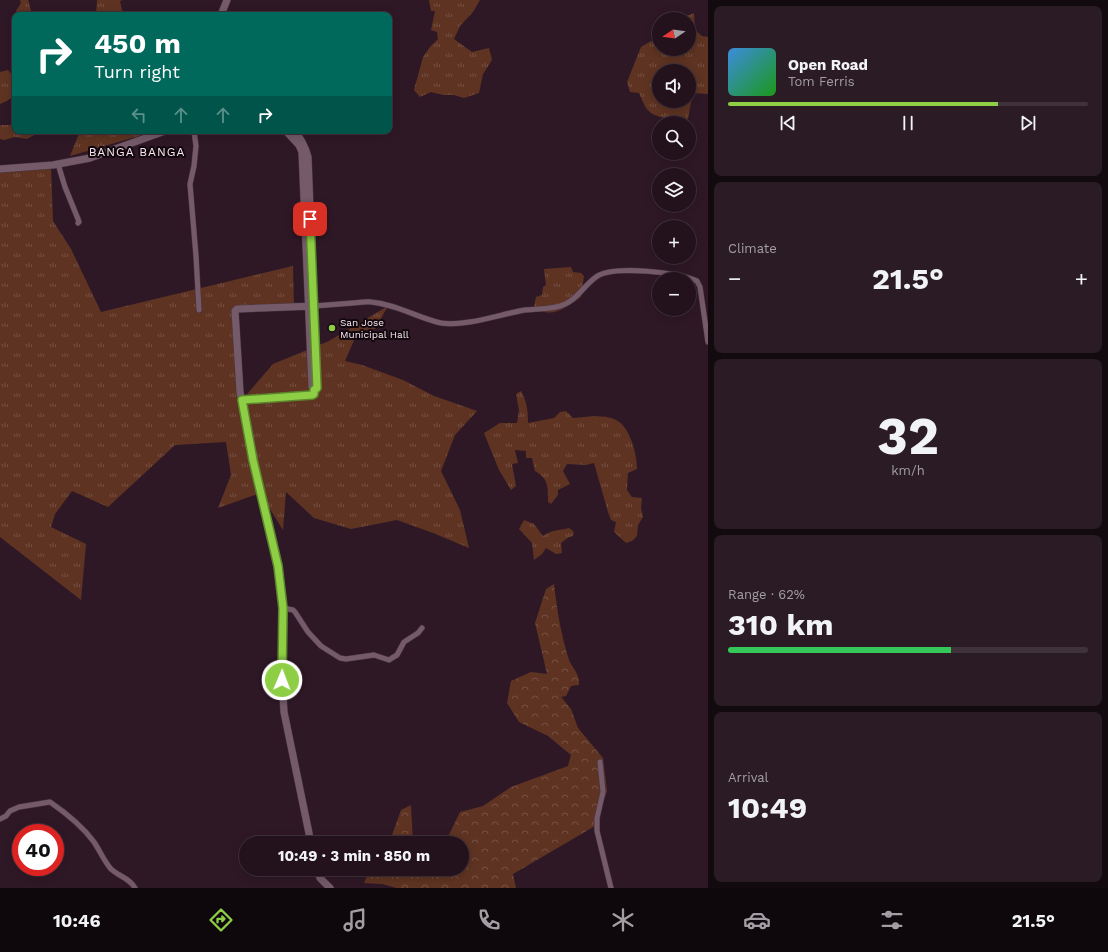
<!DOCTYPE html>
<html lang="en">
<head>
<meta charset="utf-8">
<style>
	:root { --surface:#23121c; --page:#2b1b25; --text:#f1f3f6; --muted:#a39ea3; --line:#40323b; --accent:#8dce44 }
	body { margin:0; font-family:"Work Sans",sans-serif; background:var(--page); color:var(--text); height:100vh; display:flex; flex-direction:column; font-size:15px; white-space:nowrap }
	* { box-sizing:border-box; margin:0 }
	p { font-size:13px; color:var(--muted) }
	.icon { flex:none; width:22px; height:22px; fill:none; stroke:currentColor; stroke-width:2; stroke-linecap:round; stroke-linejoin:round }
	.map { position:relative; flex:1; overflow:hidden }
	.details { display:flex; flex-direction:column; gap:6px; padding:6px; background:#130a0f; width:400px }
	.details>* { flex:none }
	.top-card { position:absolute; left:12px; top:12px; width:380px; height:122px; border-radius:8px; box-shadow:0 2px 10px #0003,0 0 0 1px var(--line); background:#00695c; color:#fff; overflow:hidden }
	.needle { width:26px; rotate:257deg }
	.controls { position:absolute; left:652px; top:12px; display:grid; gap:8px }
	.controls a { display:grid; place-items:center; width:44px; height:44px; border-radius:50%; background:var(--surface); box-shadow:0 2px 10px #0003,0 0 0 1px var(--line); font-size:20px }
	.speed { position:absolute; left:12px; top:824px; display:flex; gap:8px; font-size:20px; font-weight:700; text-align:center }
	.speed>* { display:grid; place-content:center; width:52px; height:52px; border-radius:50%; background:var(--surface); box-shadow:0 2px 10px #0003,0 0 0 1px var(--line); line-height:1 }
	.speed .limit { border:6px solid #d22; background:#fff; color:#111 }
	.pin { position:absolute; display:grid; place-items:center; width:34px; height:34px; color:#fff; margin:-17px; border-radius:8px; box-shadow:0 2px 6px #0006 }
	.me { position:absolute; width:44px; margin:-22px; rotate:1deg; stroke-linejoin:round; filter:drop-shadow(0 0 3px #0008) }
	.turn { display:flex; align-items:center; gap:14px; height:84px; padding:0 16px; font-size:18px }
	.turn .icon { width:52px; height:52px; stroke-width:2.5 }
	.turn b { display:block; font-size:28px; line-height:34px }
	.lanes { display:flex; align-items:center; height:38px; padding:0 16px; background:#0003; justify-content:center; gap:20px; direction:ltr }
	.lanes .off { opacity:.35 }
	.big { font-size:30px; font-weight:700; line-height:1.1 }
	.details .card { flex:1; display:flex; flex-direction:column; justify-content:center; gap:6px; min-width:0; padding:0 14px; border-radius:8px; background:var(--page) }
	.details .dial { align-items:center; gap:0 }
	.dial b { font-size:52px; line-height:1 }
	.song { display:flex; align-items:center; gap:12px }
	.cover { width:48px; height:48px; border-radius:6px; background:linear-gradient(135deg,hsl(210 70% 55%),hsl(120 70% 35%)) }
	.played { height:4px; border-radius:2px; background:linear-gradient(90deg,var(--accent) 75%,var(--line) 75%) }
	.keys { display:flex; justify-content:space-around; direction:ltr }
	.heat { display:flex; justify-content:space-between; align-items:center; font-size:22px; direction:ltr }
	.charge { height:6px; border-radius:3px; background:linear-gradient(90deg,#34c759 62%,var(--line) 0) }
	.trip { position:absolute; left:239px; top:836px; width:230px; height:40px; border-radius:20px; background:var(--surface); box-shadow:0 2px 10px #0003,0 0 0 1px var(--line); font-weight:700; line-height:40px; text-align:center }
	.menu { display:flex; height:64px; justify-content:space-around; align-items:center; background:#0e070b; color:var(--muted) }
	.menu .icon { width:28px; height:28px }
	.menu .selected { color:var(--accent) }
	.menu b { font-size:18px; color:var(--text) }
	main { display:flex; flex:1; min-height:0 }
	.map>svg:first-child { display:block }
	.grass { fill:url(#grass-tufts); fill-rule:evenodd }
	.forest { fill:url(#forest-crowns) }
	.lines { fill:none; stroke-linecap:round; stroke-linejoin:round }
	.street-casing { stroke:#483641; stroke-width:6 }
	.secondary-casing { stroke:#483641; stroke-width:8 }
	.street { stroke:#755a6a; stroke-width:5 }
	.secondary { stroke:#755a6a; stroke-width:7 }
	.route-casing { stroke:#5c862c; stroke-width:10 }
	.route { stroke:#8dce44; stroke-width:7 }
	.poi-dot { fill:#8dce44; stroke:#11070d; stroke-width:1.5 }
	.labels { text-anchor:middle; stroke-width:4; stroke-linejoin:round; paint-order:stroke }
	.poi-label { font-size:10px; fill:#f9e9f2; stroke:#11070d; text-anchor:start }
	.quarter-label { font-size:12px; letter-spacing:1px; fill:#f9e9f2; stroke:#11070d }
</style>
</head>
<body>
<main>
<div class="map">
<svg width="708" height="888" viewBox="0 0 708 888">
	<defs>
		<pattern id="grass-tufts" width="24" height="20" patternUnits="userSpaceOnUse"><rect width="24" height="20" fill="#5e3322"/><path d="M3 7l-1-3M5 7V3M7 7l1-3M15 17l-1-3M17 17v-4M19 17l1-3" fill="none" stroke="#765143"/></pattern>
		<pattern id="forest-crowns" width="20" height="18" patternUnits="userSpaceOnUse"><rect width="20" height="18" fill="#5e3322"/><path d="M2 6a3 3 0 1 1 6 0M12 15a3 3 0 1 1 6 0" fill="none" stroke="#765143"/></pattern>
	</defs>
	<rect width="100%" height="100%" fill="#2f1826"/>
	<path class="grass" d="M20,0H28L31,11L27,15H17L16,11L21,3Z
		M97,0H123L120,1L123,15H96Z
		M429,0H480L473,12L460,26L454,39L472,52L489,48L492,60L483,74L479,93L464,98L454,95H443L431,92L420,97L414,90L423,57L430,47L438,39L437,32L431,30L435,11H431Z
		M694,13L695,30L702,36L708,37V94L693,93L687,123H676C672,120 669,119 665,118C647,114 646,109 639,93L630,92L627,82L641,47L651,41L659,44V49H689V19H681L682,18ZM659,71H689V101H659Z
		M8,70L15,78L11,86L15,89C14,98 8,101 0,104V72Z
		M0,125H15V131H36V134L27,139L15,137L4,140L0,139Z
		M80,131H149L139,136L70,156Z
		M51,166L53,221L71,249L101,312L293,266L294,307L237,309L242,400L273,364L329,341L388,306L375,329L358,331L345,361L362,365L403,380L434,396L477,411L455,435L441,471L460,510L469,548L433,533L397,520L351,529L314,518L286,492L283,530L260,493L218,508L231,475L226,442L175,445L108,507L72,491L55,514L51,527L86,544L81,600L0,537V173Z
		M571,267L573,272L581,273L584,276L581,297C567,307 550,321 534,306L536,297L542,295L543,287L546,285L544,269Z
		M521,391C527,402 528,411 528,423L554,418L560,412L566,411L573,418C585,417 602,414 614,419C630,425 637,454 637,469L628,473L627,490L632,497L642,498L641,508L643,517L638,525L637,536L632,541L626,543L614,532L616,522L611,520L608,512L594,463L586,465L567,464L563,471L570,484L558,490V495L551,504L548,502C548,488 549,479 535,471L532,458H526V451L515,450L518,463L512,464L516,486L511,490L499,470L484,433L500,423H517L519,410L516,394Z
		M524,520L534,524L543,536C553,529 558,531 569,528L574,532L573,536L569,537L561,543L562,553L556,554L546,548L542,554L534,560L532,543L519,529Z"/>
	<path class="forest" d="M554,584C557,610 561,635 569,660C573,669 580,674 579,685L571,686L566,696L561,697L571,709L578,728L603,758L607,791L595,826L513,874L516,888H396L383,884L364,883L370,869H462V843H445L460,812L483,806L511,787L568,766L571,755L548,736L519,722L507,703L511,681L531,672L547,674L535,623L546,589Z
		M411,805L413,843H390L392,835L401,810Z"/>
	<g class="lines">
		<defs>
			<path id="street" d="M194,131L196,146L194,166L190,184L196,256L199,310
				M58,164L65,187L78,219L79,222L78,223
				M314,306C327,305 340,304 353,303C359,303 366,301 371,302C396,304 418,318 441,323C465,327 501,314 525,310C535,309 546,309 556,307C575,304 582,287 596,277C612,265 680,272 697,281L700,287L708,342
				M283,608L293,610L295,612L308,632L321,646L340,658L346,659L374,655L389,660L392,658L397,655L404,642L418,633L422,628
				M600,762L603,792L597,818V831L611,888
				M0,819L6,816L10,811L19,807L50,802C66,813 83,827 94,842C100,851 104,861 111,869C118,876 130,878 135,888"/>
			<path id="secondary" d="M221,15L227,0
				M286,131L299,145L302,152L312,387L314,390
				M0,169L53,165L90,158L165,131
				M242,400L312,395L314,394V390L317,388L308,157C305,146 301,138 294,131
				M311,843L284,712L282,680L283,608L281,589L273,540L253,460L240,392L235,311L237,309L314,306
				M317,869L320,878L330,888"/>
		</defs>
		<use href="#street" class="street-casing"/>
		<use href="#secondary" class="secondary-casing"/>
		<use href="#street" class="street"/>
		<use href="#secondary" class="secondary"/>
	</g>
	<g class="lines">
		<defs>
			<path id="route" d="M282,680L283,608L278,566L253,460L242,400L312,395L314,394V390L317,388L310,219"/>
		</defs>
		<use href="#route" class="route-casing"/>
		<use href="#route" class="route"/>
	</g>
	<circle class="poi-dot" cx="332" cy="328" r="4"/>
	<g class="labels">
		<g class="poi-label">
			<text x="340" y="326">San Jose<tspan x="340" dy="12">Municipal Hall</tspan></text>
		</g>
		<g class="quarter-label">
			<text x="137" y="156">BANGA BANGA</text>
		</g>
	</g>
</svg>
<div class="controls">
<a><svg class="needle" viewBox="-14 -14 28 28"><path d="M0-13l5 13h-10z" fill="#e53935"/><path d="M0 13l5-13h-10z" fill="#a39ea3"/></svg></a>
<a><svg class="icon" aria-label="sound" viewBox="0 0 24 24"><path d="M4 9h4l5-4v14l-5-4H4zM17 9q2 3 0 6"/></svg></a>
<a><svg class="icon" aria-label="search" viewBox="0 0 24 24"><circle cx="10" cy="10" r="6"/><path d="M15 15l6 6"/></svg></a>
<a><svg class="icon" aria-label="layers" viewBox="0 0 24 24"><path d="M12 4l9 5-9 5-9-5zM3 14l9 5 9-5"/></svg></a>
<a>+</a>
<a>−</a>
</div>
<div class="speed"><div class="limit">40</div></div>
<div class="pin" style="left:310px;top:219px;background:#d93025"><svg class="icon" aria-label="arrive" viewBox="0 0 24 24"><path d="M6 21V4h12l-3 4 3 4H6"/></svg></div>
<svg class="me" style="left:282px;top:680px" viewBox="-20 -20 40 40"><circle r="17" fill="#8dce44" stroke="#fff" stroke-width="3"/><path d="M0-11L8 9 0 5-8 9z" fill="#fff"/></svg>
<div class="trip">10:49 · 3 min · 850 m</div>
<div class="top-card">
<div class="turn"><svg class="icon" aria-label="right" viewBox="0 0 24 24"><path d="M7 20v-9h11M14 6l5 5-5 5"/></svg><div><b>450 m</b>Turn right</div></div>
<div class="lanes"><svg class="icon off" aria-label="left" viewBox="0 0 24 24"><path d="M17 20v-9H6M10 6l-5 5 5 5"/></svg><svg class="icon off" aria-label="ahead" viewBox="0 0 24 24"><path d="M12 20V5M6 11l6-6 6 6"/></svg><svg class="icon off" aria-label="ahead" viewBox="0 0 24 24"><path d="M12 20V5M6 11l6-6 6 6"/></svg><svg class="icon" aria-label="right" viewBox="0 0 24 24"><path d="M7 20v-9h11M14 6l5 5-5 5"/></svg></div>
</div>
</div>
<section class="details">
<div class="card">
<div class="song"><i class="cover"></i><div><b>Open Road</b><p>Tom Ferris</p></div></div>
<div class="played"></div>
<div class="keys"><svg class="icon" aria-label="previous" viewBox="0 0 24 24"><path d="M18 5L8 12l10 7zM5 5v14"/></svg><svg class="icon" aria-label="pause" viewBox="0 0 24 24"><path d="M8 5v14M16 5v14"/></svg><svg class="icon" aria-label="next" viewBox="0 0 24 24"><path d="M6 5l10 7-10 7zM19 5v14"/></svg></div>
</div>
<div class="card"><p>Climate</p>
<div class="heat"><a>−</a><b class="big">21.5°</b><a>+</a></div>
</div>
<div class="card dial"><b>32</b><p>km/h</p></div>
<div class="card"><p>Range · 62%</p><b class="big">310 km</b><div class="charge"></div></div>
<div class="card"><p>Arrival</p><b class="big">10:49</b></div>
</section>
</main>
<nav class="menu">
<b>10:46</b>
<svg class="icon selected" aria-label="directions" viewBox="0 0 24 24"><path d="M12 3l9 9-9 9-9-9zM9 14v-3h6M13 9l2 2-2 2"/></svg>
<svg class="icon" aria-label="music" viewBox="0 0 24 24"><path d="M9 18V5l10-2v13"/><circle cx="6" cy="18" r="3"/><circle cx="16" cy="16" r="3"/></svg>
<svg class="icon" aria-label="phone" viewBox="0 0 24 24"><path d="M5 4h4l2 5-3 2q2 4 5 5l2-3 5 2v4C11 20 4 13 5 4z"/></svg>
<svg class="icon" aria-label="climate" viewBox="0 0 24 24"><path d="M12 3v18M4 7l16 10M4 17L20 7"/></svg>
<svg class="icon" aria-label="car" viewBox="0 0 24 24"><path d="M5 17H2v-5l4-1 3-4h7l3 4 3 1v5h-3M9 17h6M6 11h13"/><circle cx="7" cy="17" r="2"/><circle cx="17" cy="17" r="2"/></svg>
<svg class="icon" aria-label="filters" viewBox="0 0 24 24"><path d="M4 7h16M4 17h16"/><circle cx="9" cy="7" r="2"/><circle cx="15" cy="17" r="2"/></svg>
<b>21.5°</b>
</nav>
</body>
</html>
